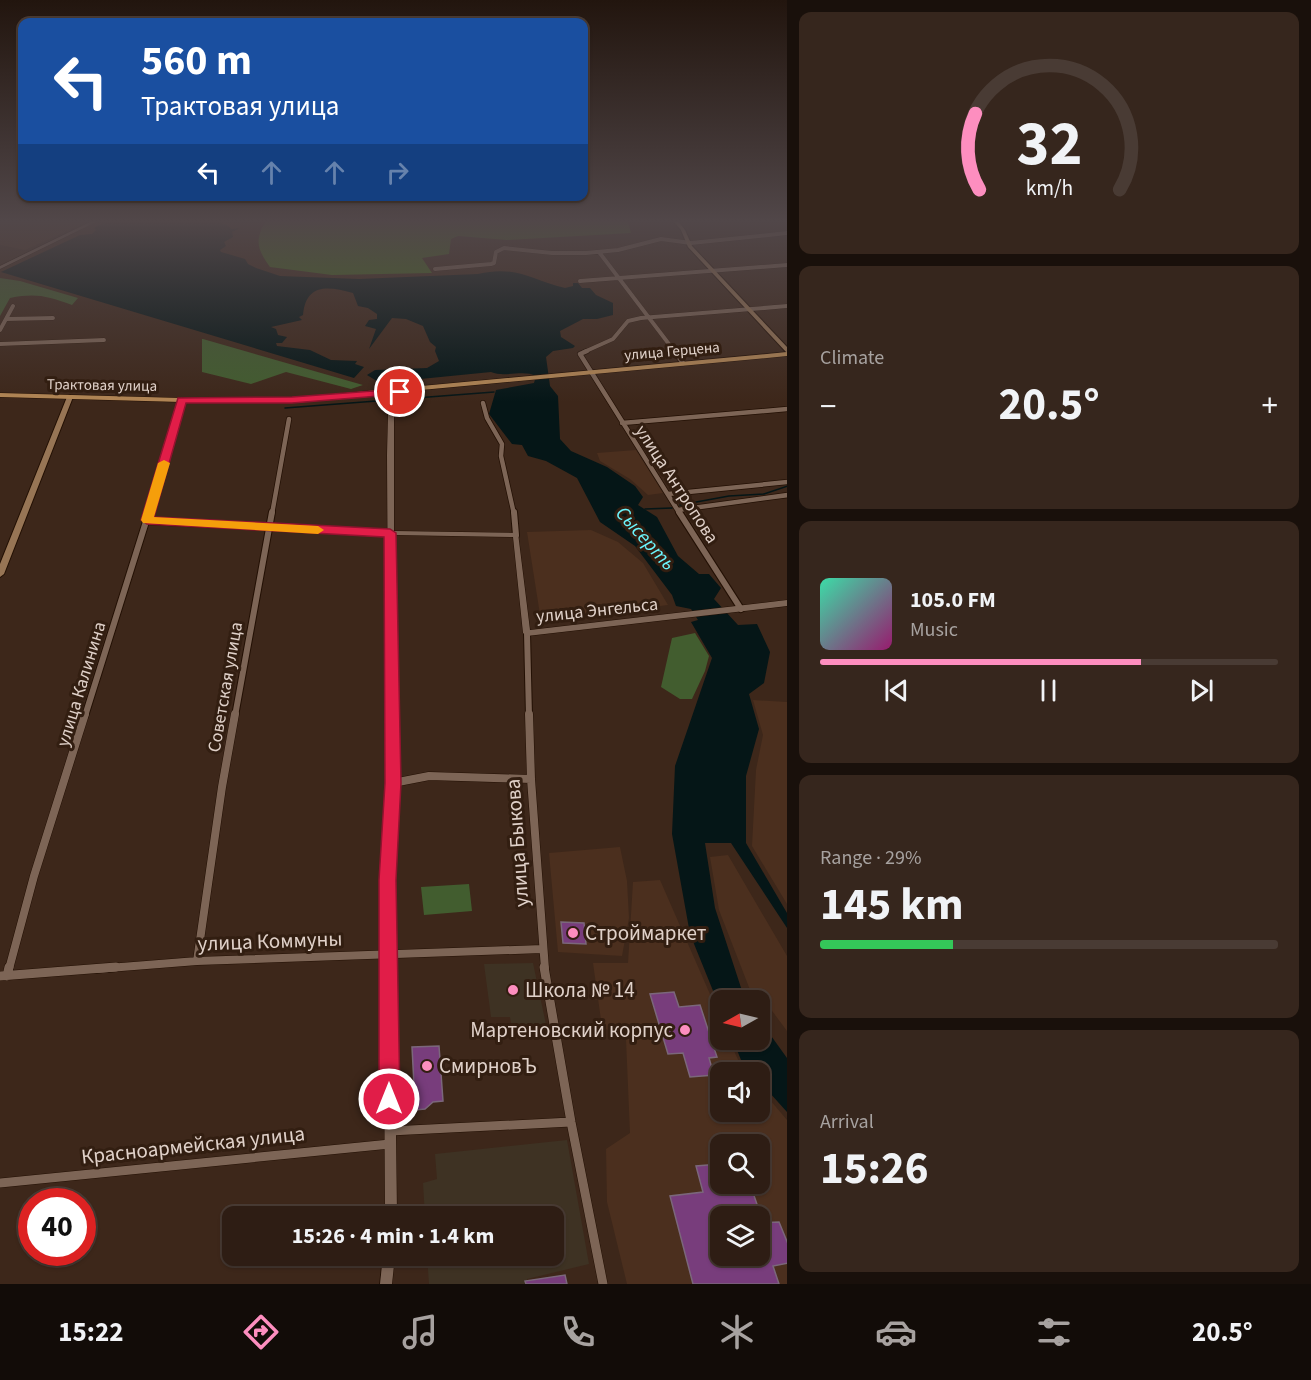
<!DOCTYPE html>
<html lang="en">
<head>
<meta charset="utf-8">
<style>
	:root { --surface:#2e1d14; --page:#36261d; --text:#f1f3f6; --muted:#a7a2a0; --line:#493b34; --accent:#fd8ebf }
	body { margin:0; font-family:"Source Sans 3",sans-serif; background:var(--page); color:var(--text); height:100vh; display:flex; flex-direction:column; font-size:22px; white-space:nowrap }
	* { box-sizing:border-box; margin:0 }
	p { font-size:20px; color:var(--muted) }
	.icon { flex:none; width:33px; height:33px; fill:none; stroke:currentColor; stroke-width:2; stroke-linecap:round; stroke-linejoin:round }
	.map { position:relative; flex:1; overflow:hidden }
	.side { display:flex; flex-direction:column; gap:12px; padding:12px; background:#19100b; width:524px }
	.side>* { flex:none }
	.guide { position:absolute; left:18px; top:18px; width:570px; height:183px; border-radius:12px; box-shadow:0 2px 4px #0004,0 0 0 2px var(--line); background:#1a4fa0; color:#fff; overflow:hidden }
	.needle { width:39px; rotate:262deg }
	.controls { position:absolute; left:710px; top:990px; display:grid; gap:12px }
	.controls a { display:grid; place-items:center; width:60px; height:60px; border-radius:12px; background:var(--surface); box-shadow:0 2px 4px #0004,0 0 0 2px var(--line); font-size:30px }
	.speed { position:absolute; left:18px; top:1188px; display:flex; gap:12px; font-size:30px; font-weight:700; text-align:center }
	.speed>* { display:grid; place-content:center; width:78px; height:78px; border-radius:50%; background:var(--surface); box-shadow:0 2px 4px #0004,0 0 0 2px var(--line); line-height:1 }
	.speed .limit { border:9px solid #d22; background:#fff; color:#111 }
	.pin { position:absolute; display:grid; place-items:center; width:51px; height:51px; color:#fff; margin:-26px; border:3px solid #fff; border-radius:50%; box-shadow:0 2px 6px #0007 }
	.me { position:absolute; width:66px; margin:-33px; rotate:0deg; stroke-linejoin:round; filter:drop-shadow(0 0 4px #0008) }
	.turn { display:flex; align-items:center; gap:21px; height:126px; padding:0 24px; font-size:27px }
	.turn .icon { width:78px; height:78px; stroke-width:2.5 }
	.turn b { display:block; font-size:42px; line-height:51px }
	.lanes { display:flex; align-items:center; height:57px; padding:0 24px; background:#0003; justify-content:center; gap:30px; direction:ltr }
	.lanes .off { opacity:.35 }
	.big { font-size:45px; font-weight:700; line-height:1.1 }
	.side .card { flex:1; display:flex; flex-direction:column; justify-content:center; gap:9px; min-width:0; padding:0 21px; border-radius:12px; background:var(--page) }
	.side .dial { align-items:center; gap:0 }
	.dial svg { height:156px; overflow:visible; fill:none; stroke:var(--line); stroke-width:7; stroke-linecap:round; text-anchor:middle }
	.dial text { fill:var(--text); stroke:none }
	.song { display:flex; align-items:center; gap:18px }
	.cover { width:72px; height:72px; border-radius:9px; background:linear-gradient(135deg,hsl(160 70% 55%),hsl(320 70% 35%)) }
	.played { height:6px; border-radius:3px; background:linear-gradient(90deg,var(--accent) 70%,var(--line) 70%) }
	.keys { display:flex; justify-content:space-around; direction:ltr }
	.heat { display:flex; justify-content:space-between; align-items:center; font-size:33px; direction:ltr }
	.charge { height:9px; border-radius:4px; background:linear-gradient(90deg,#34c759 29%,var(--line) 0) }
	.trip { position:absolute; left:222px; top:1206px; width:342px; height:60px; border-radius:12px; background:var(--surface); box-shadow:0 2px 4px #0004,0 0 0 2px var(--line); font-weight:700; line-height:60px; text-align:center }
	.menu { display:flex; height:96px; justify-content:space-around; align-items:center; background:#120c08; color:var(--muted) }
	.menu .icon { width:42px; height:42px }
	.menu .current { color:var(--accent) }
	.menu b { font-size:27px; color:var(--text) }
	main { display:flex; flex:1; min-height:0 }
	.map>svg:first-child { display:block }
	.built { fill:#4b2f1e; fill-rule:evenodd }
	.education { fill:#3e3223 }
	.green { fill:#425d2f }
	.forest { fill:#426d1d }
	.water { fill:#051617 }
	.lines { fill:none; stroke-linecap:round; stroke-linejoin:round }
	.stream { stroke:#051617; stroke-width:1.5 }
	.building { fill:#783d7c; stroke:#7b677b; stroke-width:1.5 }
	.minor-far4-casing { stroke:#231004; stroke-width:4.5 }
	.minor-far3-casing { stroke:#231004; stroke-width:6 }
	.minor-far2-casing { stroke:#231004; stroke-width:8 }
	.minor-far1-casing { stroke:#231004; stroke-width:9 }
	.minor-casing { stroke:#231004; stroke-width:10 }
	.tertiary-casing { stroke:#231004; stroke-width:1 }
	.secondary-casing { stroke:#231004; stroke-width:2 }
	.primary-casing { stroke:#231004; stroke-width:1 }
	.minor-far4 { stroke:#7d6556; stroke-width:4 }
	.minor-far3 { stroke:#7d6556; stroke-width:4.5 }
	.minor-far2 { stroke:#7d6556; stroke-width:6 }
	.minor-far1 { stroke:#7d6556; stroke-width:8 }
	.minor { stroke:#7d6556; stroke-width:9 }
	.tertiary { fill:#7d6556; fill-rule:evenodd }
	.secondary { fill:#977555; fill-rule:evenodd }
	.primary { fill:#b18554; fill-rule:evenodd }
	.route { fill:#e11d48; stroke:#92132f; stroke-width:1.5 }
	.slow { fill:#f59e0b }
	.poi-dot { fill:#fd8ebf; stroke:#321e11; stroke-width:2 }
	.labels { text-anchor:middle; stroke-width:6; stroke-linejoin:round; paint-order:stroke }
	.far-street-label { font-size:15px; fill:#e0d1c9; stroke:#321e11 }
	.street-label { font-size:18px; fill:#e0d1c9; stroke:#321e11 }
	.water-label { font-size:20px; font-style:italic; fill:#6bf5fd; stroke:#321e11 }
	.near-street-label { font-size:21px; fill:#e0d1c9; stroke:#321e11 }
	.near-poi-label { font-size:21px; fill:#e0d1c9; stroke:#321e11; text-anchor:start }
</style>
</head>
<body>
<main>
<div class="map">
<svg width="788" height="1284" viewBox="0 0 788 1284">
	<rect width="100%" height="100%" fill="#3d271a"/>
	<path class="built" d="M0,222H87L25,250L0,245Z
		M636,450L663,493L648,495L630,479L600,461L597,453Z
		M591,530L618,542L643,563L668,605L541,621L527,532Z
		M753,700L787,702V904L752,846L756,770L763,735Z
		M620,847L627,881L629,918L622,956L558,952L549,853Z
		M728,855L787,956V1031L764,1000L752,995L719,910L710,857Z
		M660,880L720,1017V1040H729L740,1064L747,1072H720V1112H759V1087L787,1120V1284H627L607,1202L606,1149L630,1133L626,1039L602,1027L593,963H628L633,882ZM720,1144H759V1184H720ZM720,1216H759V1256H720Z"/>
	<path class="education" d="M533,963L548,1034L513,1037L510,1017H491L484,964Z
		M567,1140L589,1264L527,1279V1284H429L427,1256H554V1216H425L423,1183L437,1179L435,1154Z"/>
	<path class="green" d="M0,278L20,281L78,298L72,305C47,296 36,293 10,298L0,316Z
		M202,339H203L363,385L351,389L286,372L251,384L202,372Z
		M695,633L709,656L705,671L692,699H680L661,687L672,638Z
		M469,884L472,911L424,915L421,887Z"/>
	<path class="forest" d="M265,222H628L631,233L507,240L458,236L451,239L449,254L422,258L432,273L332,275L270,267C258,250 254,242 265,222Z"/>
	<path class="water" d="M105,222H215L227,225L232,229L240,228L232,232L233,237L224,242L226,246L220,250L221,252L245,259L248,264L256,268L280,276L359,279L478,274C517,265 530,280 565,288L573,286V283H578L582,288H590L596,295L613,303V315L597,319H583L560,331L561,337L575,346L573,348L553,351L546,357L550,386L558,396L560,439L571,451L607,467L635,486L643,497L638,505L657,517L678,556L699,574H709L721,588L714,599L738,625L757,624L770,652L764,683L749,694L759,729L746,776V843L787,913V928L731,843H705L715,908L745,1000H720V1008L690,934L672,834L675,766L712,658L691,622L698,620L691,609L676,606L672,595L635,546L600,522L577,478L546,461L528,456L522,445L512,444L489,414L496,390L534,383L536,376C523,369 505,378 491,372L380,383L367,375L375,370L427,368L439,361L435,351L436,347L430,342L423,326L406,319L392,318L369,349L376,329L365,326L369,320L377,319V314L368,308L358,306L353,293C328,286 306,283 303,315L299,317L302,320L271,327L276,329L278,335L287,337L282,343H276L277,346L310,350L331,360L357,361L355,364L364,367L354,378L1,272L80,235L92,234L96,230L94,228Z
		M759,1019L787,1058V1112L759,1081V1072H751L743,1065L733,1040H759Z"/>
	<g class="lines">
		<path class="stream" d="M285,408L494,392
			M680,505L729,496L764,494L788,486
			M645,509L672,508"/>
	</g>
	<path class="building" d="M561,922L584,923L586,944L563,943Z
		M674,992L679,1007L700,1005L717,1057L709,1058L714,1075L690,1077L683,1053L668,1054L650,994Z
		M439,1046L443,1101L433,1102L425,1109L415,1110L410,1103L409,1095L414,1085L412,1047Z
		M720,1164V1184H750L761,1216H720V1256H759V1223L779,1222L788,1244V1263L773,1266L779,1284H693L670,1196L703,1192L696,1166Z
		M565,1275L567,1284H526L525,1281Z"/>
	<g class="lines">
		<defs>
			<path id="minor-far4" d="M599,252L675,352
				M435,269L491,264L494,263L496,252L504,248L552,253H586L618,250L661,239L691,243L788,233
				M580,281L788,265
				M6,319L53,318
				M0,330L13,306
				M0,344L104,340
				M584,352L613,339L628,321L641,318L788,306"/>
			<path id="minor-far3" d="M587,351L580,354L680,514
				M674,351L683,363
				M483,403L487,418L502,444L501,456L514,514
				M622,423L788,409
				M668,494L788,482
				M678,510L788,495
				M149,514L181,400
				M272,514L289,419"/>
			<path id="minor-far2" d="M514,512L516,535
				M679,512L741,609
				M147,521L390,533
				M527,633L529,716
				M85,716L149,512
				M235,716L272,512"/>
			<path id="minor-far1" d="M529,714L531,779L545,969
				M393,783L429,776L531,779
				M197,961L222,787L235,714
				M9,969L34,876L85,714
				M96,969L197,961L542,949"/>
			<path id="minor" d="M544,967L571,1122L603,1284
				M0,976L116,967
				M7,976L9,967
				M390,1131L571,1122
				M0,1183L390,1144"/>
			<path id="tertiary" d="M90,222H96L0,269V266Z
				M391,412L394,414V531L518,533L530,630L788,600V606L527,636L523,633L513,537L394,535L397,783L393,881L397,1216H385L383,881L389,783L387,455L388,414Z
				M383,1256H395L392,1284H380Z"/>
			<path id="secondary" d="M674,222H679L685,230L692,246L788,348V354L688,247L681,230Z
				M70,395L73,397L4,574L0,577V564L67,397Z"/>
			<path id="primary" d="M788,352V356L292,402H181L0,397V393L181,398H292Z"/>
		</defs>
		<use href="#minor-far4" class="minor-far4-casing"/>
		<use href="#minor-far3" class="minor-far3-casing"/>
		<use href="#minor-far2" class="minor-far2-casing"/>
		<use href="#minor-far1" class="minor-far1-casing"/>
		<use href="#minor" class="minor-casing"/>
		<use href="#tertiary" class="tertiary-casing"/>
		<use href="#secondary" class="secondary-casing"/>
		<use href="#primary" class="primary-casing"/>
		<use href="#minor-far4" class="minor-far4"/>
		<use href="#minor-far3" class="minor-far3"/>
		<use href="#minor-far2" class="minor-far2"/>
		<use href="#minor-far1" class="minor-far1"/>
		<use href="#minor" class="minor"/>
		<use href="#tertiary" class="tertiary"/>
		<use href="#secondary" class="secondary"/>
		<use href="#primary" class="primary"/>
	</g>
	<linearGradient id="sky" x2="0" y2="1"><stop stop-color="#22150e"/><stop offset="0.55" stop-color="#514749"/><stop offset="1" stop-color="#514749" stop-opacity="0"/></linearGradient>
	<rect width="788" height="402" fill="url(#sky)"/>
	<path class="route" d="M400,389L405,392L404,394L292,403H186L154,517L390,529L396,533L401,783L396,880L400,1099L397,1106L389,1109L382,1106L379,1099V880L385,783L384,537L147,524L141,520L178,398L292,397Z"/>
	<path class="slow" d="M164,460L170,463L154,517L318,526L324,530L318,534L143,523L141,520L158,463Z"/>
	<g class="poi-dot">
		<circle cx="573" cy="933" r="6"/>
		<circle cx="513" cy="990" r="6"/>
		<circle cx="685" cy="1030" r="6"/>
		<circle cx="427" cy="1066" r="6"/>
	</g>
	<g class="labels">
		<g class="far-street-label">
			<text transform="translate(672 351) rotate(-5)" y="5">улица Герцена</text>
			<text transform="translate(102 385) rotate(1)" y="5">Трактовая улица</text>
		</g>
		<g class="street-label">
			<text transform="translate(677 484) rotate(57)" y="6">улица Антропова</text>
			<text transform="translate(597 610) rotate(-6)" y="6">улица Энгельса</text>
			<text transform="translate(81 684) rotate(-73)" y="6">улица Калинина</text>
			<text transform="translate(225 687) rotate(-80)" y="6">Советская улица</text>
		</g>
		<g class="water-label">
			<text transform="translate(646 538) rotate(48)" y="7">Сысерть</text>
		</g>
		<g class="near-street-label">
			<text transform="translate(517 843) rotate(-94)" y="7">улица Быкова</text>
			<text transform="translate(270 941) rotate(-2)" y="7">улица Коммуны</text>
			<text transform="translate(193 1145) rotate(-6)" y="7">Красноармейская улица</text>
		</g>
		<g class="near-poi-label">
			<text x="585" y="940">Строймаркет</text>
			<text x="525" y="997">Школа № 14</text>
			<text x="673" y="1037" text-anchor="end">Мартеновский корпус</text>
			<text x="439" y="1073">СмирновЪ</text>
		</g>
	</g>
</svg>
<div class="controls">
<a><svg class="needle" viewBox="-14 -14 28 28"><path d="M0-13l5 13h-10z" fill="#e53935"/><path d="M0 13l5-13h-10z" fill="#a7a2a0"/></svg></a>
<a><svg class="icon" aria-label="sound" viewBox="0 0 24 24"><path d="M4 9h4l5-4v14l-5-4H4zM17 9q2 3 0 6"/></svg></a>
<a><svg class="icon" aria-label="search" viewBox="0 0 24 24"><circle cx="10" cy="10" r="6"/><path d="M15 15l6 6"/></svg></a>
<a><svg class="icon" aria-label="layers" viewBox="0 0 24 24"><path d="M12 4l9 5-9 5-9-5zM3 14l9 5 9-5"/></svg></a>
</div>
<div class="speed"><div class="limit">40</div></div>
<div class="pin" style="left:400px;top:392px;background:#d93025"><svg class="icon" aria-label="arrive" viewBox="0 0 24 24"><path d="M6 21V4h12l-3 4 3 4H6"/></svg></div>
<svg class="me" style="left:389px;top:1099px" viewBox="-20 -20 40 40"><circle r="17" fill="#e11d48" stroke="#fff" stroke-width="3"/><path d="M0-11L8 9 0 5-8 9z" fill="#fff"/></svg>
<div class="trip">15:26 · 4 min · 1.4 km</div>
<div class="guide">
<div class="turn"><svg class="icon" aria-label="left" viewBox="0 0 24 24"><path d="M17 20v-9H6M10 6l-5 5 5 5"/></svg><div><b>560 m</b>Трактовая улица</div></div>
<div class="lanes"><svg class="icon" aria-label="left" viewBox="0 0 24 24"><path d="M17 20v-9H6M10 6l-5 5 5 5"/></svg><svg class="icon off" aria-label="ahead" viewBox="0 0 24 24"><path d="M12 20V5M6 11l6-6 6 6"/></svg><svg class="icon off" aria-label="ahead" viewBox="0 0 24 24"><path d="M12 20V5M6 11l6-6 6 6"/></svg><svg class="icon off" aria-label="right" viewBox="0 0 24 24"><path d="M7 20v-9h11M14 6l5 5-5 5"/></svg></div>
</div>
</div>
<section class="side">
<div class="card dial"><svg viewBox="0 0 100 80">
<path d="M14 69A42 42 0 1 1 86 69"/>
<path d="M14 69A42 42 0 0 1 12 30" stroke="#fd8ebf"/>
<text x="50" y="56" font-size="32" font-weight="700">32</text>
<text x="50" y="72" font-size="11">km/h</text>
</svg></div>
<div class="card"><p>Climate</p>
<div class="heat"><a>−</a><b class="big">20.5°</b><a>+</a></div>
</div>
<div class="card">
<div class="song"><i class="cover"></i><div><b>105.0 FM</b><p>Music</p></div></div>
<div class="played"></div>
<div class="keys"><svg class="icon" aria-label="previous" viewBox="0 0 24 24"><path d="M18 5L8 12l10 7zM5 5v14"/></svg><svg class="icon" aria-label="pause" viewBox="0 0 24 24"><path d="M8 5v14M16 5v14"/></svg><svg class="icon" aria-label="next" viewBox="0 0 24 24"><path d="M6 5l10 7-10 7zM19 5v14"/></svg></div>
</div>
<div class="card"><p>Range · 29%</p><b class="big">145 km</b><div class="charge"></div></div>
<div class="card"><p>Arrival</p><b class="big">15:26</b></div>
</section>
</main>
<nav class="menu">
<b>15:22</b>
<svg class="icon current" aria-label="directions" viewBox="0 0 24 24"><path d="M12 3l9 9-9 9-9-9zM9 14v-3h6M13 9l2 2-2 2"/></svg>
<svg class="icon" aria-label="music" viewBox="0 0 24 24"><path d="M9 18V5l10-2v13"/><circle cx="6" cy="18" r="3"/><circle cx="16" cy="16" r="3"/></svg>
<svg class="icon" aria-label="phone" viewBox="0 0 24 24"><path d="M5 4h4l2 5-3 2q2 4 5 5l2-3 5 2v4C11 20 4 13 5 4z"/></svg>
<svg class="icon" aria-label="climate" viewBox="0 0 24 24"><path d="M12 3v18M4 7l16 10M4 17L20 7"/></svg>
<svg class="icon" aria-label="car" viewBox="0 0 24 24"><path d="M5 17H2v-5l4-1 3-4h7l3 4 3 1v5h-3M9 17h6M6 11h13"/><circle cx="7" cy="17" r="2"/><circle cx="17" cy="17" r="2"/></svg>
<svg class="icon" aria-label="filters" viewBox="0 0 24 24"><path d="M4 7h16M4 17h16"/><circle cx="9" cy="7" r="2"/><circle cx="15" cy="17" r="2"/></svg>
<b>20.5°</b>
</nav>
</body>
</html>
